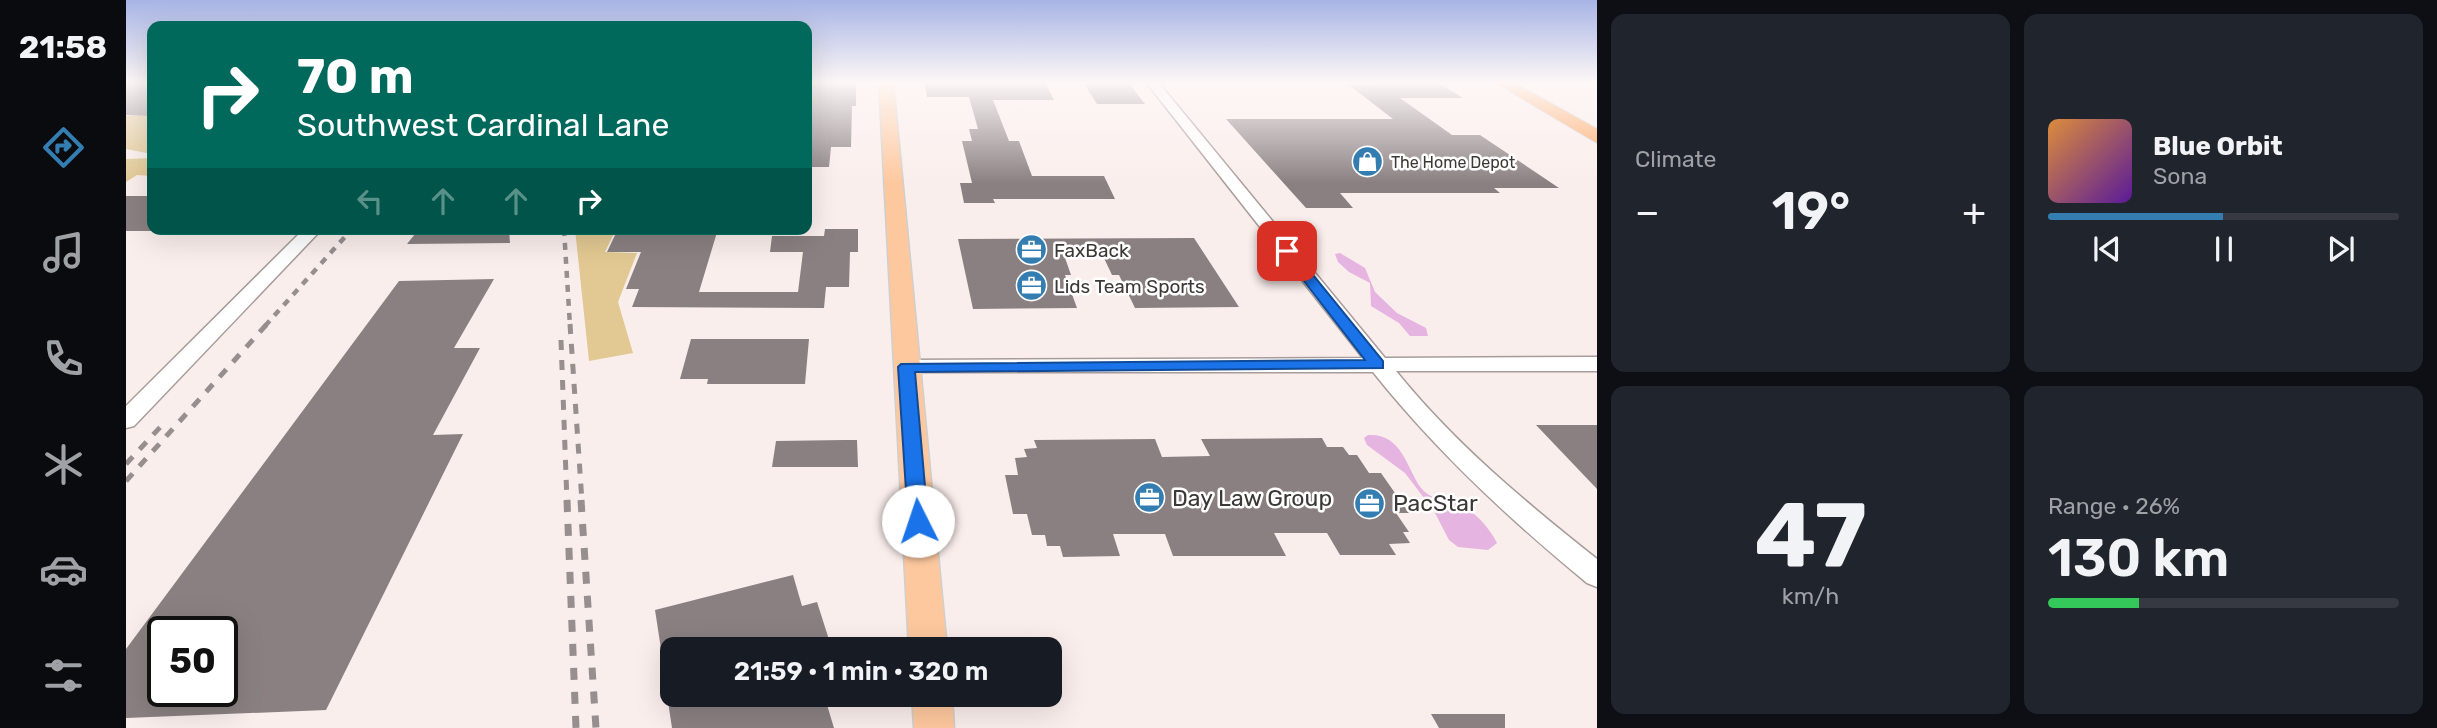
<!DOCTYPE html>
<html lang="en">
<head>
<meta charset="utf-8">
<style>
	:root { --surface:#171b24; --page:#20242c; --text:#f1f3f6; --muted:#9ea1a6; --line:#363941; --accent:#337db1 }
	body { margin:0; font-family:Rubik,sans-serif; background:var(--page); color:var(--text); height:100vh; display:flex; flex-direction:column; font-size:26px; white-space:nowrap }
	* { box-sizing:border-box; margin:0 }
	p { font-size:23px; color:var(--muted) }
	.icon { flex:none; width:38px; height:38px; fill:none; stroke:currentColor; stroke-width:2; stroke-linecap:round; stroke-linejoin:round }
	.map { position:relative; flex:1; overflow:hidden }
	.details { display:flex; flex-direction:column; gap:14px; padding:14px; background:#0d0f14; width:840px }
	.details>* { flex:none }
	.guide { position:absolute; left:21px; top:21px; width:665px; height:214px; border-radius:14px; box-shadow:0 7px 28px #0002; background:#00695c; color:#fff; overflow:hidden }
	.speed { position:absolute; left:21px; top:616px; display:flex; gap:14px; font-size:35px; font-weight:700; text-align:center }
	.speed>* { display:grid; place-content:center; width:91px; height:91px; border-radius:50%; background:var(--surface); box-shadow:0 7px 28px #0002; line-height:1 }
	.speed .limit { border:4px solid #111; border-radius:10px; background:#fff; color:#111 }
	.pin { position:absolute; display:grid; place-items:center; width:60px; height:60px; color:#fff; margin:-30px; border-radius:14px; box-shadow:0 4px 10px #0006 }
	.me { position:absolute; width:77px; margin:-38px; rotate:356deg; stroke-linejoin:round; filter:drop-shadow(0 0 5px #0008) }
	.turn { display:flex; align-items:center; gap:24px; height:147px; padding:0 35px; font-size:32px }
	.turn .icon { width:91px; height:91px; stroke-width:2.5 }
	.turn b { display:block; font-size:49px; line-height:60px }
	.lanes { display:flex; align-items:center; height:66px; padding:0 35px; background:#0003; justify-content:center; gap:35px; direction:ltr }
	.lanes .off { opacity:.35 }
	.big { font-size:52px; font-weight:600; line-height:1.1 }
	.details .widget { flex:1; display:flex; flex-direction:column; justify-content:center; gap:10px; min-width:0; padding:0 24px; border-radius:14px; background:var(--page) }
	.details .dial { align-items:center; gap:0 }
	.dial b { font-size:91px; line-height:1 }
	.song { display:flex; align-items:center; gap:21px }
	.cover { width:84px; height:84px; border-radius:10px; background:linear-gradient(135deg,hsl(30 70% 55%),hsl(270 70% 35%)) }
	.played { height:7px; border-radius:4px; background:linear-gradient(90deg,var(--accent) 50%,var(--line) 50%) }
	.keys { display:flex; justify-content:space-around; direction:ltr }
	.heat { display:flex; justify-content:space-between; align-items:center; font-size:38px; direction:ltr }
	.charge { height:10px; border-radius:5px; background:linear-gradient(90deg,#34c759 26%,var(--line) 0) }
	.details .tiles { flex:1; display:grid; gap:14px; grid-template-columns:repeat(2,1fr) }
	.trip { position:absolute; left:534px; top:637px; width:402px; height:70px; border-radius:14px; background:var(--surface); box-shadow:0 7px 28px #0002; font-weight:600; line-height:70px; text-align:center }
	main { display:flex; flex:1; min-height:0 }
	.tab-bar { display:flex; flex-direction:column; width:126px; justify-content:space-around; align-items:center; background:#090b0e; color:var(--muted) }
	.tab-bar .icon { width:49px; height:49px }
	.tab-bar .active { color:var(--accent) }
	.tab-bar b { font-size:32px; color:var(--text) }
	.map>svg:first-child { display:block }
	.green { fill:#e2c993 }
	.water { fill:#e5b4e0 }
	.building { fill:#8a8082; fill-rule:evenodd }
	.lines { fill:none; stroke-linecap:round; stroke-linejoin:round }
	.minor-casing { stroke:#a79c9a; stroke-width:3 }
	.major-casing { stroke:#d0cfcf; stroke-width:3 }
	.highway-casing { stroke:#d0cfcf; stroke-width:2 }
	.minor { fill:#fff; fill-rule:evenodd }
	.major { fill:#fec89e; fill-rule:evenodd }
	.highway { fill:#fda45e; fill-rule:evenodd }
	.rail-far2 { stroke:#978e8e; stroke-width:4.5; stroke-dasharray:7 7; stroke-linecap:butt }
	.rail-far1 { stroke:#978e8e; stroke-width:5; stroke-dasharray:10 10; stroke-linecap:butt }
	.rail { stroke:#978e8e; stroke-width:7; stroke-dasharray:12 12; stroke-linecap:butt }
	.route { fill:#1a73e8; stroke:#114b97; stroke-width:2 }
	.labels { text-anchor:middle; stroke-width:5; stroke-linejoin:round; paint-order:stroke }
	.far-poi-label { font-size:16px; fill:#3d3838; stroke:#fff; text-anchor:start }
	.poi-label { font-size:19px; fill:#3d3838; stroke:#fff; text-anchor:start }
	.near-poi-label { font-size:23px; fill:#3d3838; stroke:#fff; text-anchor:start }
</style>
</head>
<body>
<main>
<nav class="tab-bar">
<b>21:58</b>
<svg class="icon active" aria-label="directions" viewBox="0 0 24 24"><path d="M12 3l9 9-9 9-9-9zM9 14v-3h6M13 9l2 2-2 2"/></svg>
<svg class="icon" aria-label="music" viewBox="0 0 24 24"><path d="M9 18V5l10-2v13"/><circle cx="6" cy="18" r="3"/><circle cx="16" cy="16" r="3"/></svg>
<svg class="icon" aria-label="phone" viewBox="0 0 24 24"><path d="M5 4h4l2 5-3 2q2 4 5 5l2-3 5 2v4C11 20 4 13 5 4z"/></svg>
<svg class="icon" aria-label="climate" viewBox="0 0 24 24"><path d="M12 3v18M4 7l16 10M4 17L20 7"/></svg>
<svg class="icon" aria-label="car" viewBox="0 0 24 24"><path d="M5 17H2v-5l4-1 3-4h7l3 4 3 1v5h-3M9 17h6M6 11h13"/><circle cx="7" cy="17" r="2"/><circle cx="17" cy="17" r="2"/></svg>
<svg class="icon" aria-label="filters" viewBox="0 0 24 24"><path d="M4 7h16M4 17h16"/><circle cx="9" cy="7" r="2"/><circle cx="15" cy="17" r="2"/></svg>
</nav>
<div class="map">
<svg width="1471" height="728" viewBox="0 0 1471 728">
	<rect width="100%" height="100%" fill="#faeeec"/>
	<path class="green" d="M26,115V154L0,149V116Z
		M26,158V176L11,175L0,182V159Z
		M449,229H490L479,252L511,253L492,302L507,353L463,361Z"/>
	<path class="water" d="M1214,253L1239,268L1249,292L1271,313L1300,328L1302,336H1284L1273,323L1245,306L1244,283L1223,272L1212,262L1209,254Z
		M1242,435C1276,433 1280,467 1295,488C1303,498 1312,498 1324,501C1344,506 1362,525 1371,543L1362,550L1332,547L1323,540L1308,511L1279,473L1241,445L1238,438Z"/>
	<path class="building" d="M0,82H26V116L0,115Z
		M681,82H730V106H726L725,147H705L703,167H681Z
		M798,82H919L928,100H867L883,141H893L906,176H978L989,199H867L869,203H838L834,183H846L836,141H846L843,129H852L843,97H801Z
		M957,82H1002L1019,104H971Z
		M1243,82H1311L1337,98H1274L1326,135H1354L1433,188H1368L1374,193H1214L1227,208H1180L1100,119H1267L1223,85H1248Z
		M0,196H26V231H0Z
		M293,229H383L384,243L281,244Z
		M492,229H592L573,292H672L677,252H644L646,236H698L699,229H732V252H724L723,287H700L698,308L506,307L513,289H500L515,252H481Z
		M1068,238L1113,307L1009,308L993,275H986L977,256L938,255L945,275H939L951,308L847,309L832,239Z
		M368,279L328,348H354L307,435L337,434L200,710L0,718V649L273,281ZM37,632H96V691H37Z
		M565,339H683L679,384H581L582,379H554Z
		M1410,425H1471V489Z
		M1196,438L1201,447H1217L1223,455H1231L1243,473H1255L1283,513H1270L1283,532H1277L1284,543L1263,544L1270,555H1214L1201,533H1148L1160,556H1047L1039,534H987L994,556L937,557L934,546H921L919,535H906L901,514H887L879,475H892L889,458L901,457L898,449L911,448L908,440L1029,439L1036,457L1084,456L1075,439Z
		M718,440H731L732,467H646L650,441Z
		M667,575L676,606L691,602L706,649H535L529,610Z
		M541,695H698L708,728H546Z
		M1305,714H1379V728H1313Z"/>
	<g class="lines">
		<defs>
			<path id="minor" d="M1020,82H1032L1259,358L1471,357V371H1270C1328,443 1399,502 1471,559V587L1461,583C1383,519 1310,451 1247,372H773L769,367L773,362L780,360L1237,358Z
				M178,229H196L8,426L0,428V406Z"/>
			<path id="major" d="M753,82H767L821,649H783Z
				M786,695H826L828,728H788Z"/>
			<path id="highway" d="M1368,82H1387L1471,129V143Z"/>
		</defs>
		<use href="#minor" class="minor-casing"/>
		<use href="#major" class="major-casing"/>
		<use href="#highway" class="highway-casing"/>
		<use href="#minor" class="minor"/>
		<use href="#major" class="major"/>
		<use href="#highway" class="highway"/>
		<path class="rail-far2" d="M438,229L444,326
			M139,326L226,229"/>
		<path class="rail-far1" d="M444,324L456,502
			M435,340L441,502
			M0,464L38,423
			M0,481L141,324"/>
		<path class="rail" d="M441,500L450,728
			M455,500L470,728"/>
	</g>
	<linearGradient id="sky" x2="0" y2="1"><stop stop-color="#a7b4e5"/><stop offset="0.45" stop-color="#fdf7f6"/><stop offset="1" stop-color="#fdf7f6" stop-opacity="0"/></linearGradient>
	<rect width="1471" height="183" fill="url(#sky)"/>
	<path class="route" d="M1157,249H1166L1257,361V368L789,372L802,521L799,527H785L782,521L772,367L775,364L1239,360L1157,254Z"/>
	<defs>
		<symbol id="shop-disc" viewBox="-11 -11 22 22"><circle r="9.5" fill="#337db1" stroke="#fff"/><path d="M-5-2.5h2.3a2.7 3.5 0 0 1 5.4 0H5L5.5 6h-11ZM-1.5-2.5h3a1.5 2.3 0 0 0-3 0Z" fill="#fff"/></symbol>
		<symbol id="office-disc" viewBox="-11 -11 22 22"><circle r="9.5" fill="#337db1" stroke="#fff"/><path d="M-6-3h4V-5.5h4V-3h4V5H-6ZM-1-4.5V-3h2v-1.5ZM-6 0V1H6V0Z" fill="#fff"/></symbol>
	</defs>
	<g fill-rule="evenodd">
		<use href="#shop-disc" x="1224" y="144" width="35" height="35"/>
		<use href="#office-disc" x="888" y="232" width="35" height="35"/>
		<use href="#office-disc" x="888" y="268" width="35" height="35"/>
		<use href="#office-disc" x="1006" y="480" width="35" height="35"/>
		<use href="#office-disc" x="1226" y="486" width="35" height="35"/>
	</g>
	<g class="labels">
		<g class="far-poi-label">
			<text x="1265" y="168">The Home Depot</text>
		</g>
		<g class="poi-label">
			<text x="928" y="257">FaxBack</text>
			<text x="928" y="293">Lids Team Sports</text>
		</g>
		<g class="near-poi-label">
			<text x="1046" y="506">Day Law Group</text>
			<text x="1267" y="511">PacStar</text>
		</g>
	</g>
</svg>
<div class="speed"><div class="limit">50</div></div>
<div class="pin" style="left:1161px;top:251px;background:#d93025"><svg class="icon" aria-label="arrive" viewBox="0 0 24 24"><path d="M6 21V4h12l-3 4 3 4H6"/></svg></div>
<svg class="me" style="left:792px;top:521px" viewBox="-20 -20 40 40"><circle r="19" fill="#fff"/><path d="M0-13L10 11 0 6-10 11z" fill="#1a73e8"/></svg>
<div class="trip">21:59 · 1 min · 320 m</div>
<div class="guide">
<div class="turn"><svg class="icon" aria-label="right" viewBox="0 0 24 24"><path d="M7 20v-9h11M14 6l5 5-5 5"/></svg><div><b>70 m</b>Southwest Cardinal Lane</div></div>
<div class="lanes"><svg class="icon off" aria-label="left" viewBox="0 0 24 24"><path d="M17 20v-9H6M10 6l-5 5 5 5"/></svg><svg class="icon off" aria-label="ahead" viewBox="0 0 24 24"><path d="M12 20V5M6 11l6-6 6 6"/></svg><svg class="icon off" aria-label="ahead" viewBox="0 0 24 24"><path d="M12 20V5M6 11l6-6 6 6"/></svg><svg class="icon" aria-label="right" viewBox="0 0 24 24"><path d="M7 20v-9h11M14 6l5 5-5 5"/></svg></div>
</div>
</div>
<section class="details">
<div class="tiles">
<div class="widget"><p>Climate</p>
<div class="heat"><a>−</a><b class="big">19°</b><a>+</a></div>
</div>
<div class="widget">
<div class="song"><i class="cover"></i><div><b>Blue Orbit</b><p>Sona</p></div></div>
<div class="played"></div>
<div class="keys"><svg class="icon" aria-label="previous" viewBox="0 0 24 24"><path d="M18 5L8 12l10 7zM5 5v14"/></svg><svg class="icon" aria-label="pause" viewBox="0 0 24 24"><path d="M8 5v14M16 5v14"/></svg><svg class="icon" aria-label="next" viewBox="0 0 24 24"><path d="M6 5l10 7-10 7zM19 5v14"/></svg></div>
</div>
<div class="widget dial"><b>47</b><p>km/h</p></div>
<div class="widget"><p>Range · 26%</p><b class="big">130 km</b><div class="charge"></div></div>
</div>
</section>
</main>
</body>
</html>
